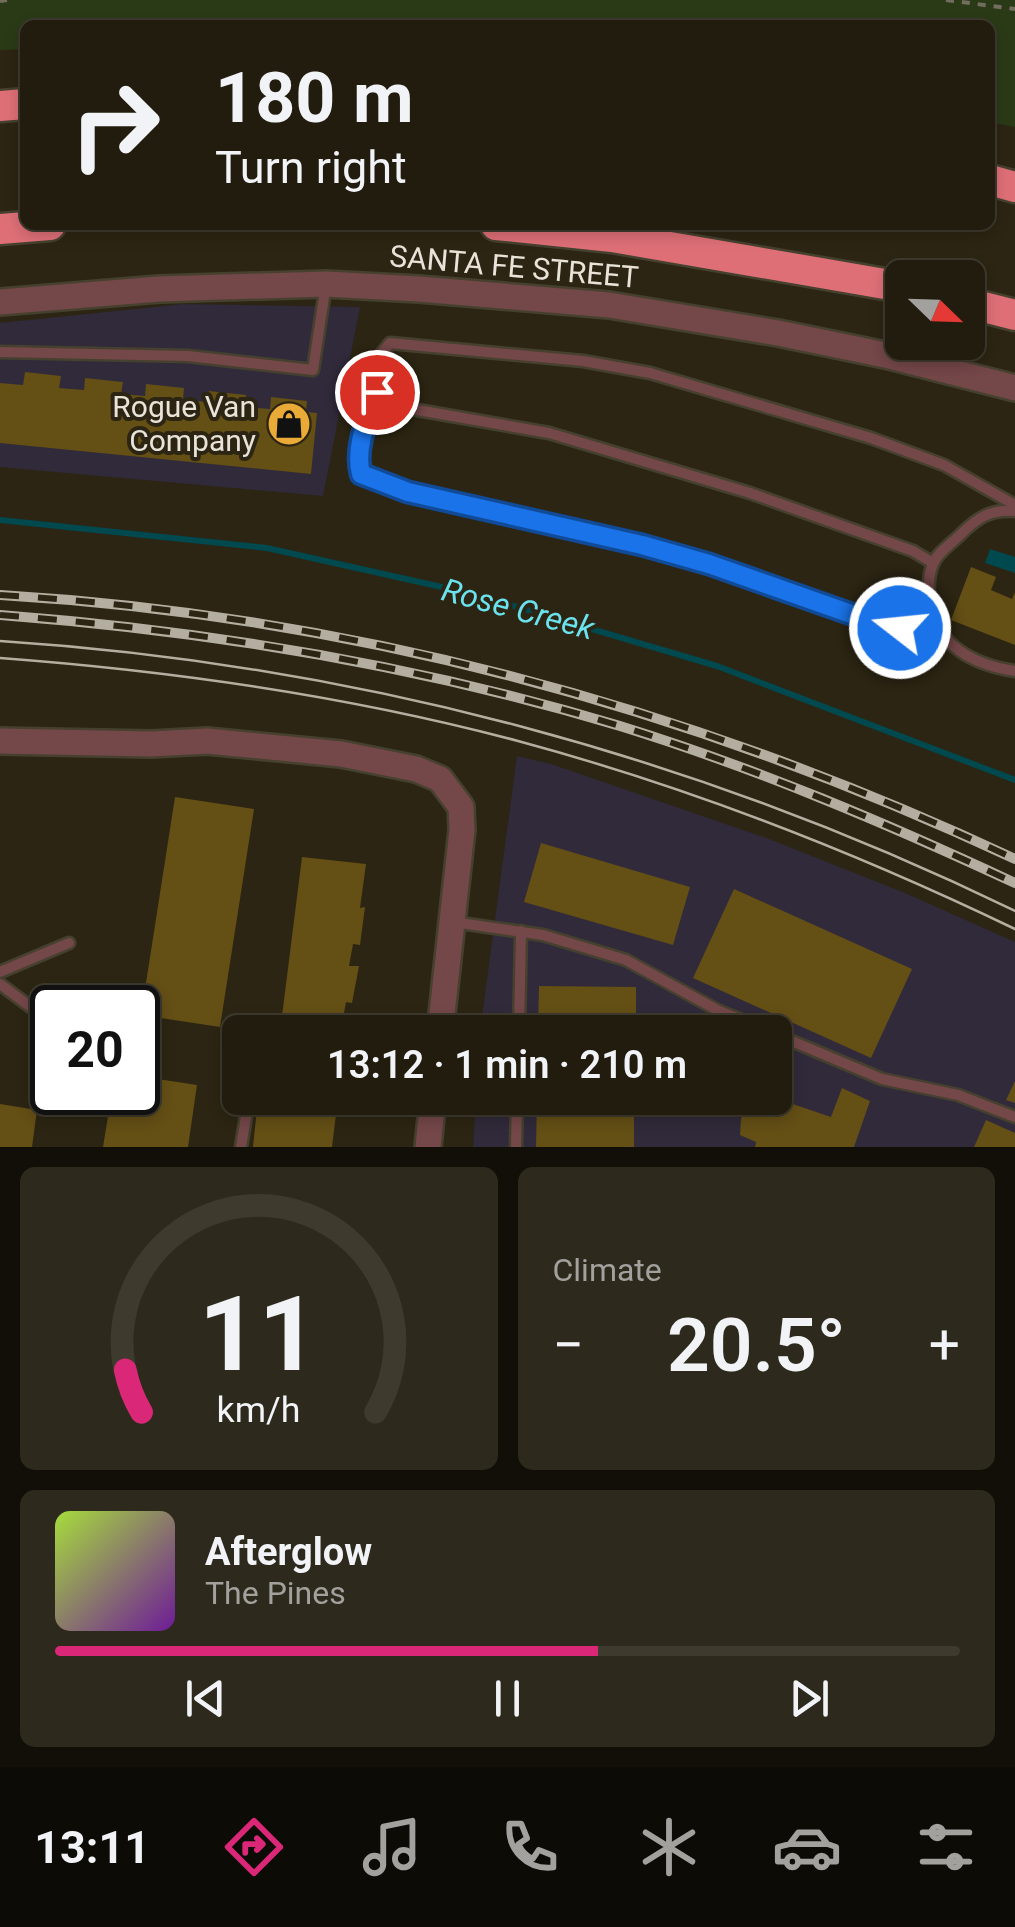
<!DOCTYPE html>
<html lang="en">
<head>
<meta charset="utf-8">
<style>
	:root { --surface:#211c0e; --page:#2d291c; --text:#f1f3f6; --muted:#a2a19e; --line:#3e3a2e; --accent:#db2777 }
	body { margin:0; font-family:Roboto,sans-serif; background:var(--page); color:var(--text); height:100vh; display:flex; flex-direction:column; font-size:38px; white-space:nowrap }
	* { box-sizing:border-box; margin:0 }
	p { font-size:32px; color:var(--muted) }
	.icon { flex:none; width:55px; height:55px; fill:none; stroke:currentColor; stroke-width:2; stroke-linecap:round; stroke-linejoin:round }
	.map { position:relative; height:1147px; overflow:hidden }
	.sheet { display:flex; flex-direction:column; gap:20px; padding:20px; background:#120f08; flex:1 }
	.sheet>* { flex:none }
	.top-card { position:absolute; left:20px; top:20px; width:975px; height:210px; border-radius:15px; box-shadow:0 5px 15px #0003,0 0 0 2px var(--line); background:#211c0e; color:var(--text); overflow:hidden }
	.needle { width:65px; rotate:113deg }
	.buttons { position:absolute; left:885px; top:260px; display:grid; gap:20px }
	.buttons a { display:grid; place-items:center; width:100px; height:100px; border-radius:15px; background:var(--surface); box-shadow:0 5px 15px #0003,0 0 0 2px var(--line); font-size:50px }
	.speed { position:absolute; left:30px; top:985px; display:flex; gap:20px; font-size:50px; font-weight:700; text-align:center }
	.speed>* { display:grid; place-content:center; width:130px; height:130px; border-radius:50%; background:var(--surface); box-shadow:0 5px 15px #0003,0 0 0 2px var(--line); line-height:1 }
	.speed .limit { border:5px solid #111; border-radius:15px; background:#fff; color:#111 }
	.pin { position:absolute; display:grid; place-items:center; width:85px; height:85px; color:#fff; margin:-42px; border:5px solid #fff; border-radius:50%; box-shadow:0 2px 10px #0007 }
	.me { position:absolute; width:110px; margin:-55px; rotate:286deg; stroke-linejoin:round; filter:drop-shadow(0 0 8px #0008) }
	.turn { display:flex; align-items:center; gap:35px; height:210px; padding:0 30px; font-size:45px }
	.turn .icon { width:130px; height:130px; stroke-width:2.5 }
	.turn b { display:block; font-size:70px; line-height:85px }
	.big { font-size:75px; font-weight:600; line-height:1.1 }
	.sheet .card { flex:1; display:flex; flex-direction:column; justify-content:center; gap:15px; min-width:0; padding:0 35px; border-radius:15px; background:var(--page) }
	.sheet .dial { align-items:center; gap:0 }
	.dial svg { height:260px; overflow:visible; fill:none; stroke:var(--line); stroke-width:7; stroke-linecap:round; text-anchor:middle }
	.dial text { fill:var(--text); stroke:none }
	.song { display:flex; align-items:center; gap:30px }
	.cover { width:120px; height:120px; border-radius:15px; background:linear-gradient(135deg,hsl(80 70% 55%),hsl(280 70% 35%)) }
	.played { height:10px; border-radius:5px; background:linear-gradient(90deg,var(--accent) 60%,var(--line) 60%) }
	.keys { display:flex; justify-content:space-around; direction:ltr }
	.heat { display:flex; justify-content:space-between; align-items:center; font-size:55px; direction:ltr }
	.sheet .tiles { flex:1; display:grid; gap:20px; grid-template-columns:1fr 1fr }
	.card:last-child { grid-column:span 2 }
	.trip { position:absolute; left:222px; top:1015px; width:570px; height:100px; border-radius:15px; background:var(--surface); box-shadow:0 5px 15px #0003,0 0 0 2px var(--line); font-weight:600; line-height:100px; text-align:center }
	.tabs { display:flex; height:160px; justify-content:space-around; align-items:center; background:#0d0b06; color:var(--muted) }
	.tabs .icon { width:70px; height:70px }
	.tabs .on { color:var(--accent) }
	.tabs b { font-size:45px; color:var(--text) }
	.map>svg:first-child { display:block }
	.commercial { fill:#302a3a }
	.green { fill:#2a3a17 }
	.water { fill:#00494e }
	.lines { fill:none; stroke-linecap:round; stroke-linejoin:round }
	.stream { stroke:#00494e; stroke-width:6 }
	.building { fill:#644f15 }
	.service-casing { stroke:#46402f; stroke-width:15 }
	.tertiary-casing { stroke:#46402f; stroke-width:30 }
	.motorway-casing { stroke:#46402f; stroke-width:35 }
	.path { stroke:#736d5e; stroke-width:4; stroke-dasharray:8 8; stroke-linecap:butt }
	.service { stroke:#744749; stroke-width:10 }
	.tertiary { stroke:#744749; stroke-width:25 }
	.motorway { stroke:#de6f77; stroke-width:30 }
	.tram { stroke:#b4aea1; stroke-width:2.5 }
	.rail-casing { stroke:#b4aea1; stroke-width:10 }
	.rail { stroke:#2c2513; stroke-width:6; stroke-dasharray:19; stroke-linecap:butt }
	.route-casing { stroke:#114b97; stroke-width:25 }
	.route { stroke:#1a73e8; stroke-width:18 }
	.labels { text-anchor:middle; stroke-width:8; stroke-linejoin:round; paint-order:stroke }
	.street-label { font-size:30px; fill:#e9e4d9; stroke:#2c2513 }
	.poi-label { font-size:30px; fill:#e9e4d9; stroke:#2c2513; text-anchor:end }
	.water-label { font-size:32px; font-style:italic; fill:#6ae3ee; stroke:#2c2513 }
</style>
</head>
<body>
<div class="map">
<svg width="1015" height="1147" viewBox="0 0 1015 1147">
	<rect width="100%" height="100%" fill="#2c2513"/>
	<path class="commercial" d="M183,304L360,307L323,496L0,467V323Z
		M517,756L551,764L769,839L905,893L1015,942V1147H473L476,1098H775V1032H480Z"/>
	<path class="green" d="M0,0H1015V127L990,122V25H25V49L0,50Z"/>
	<path class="water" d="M990,549L1015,557V573L985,563Z"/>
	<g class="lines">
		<path class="stream" d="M0,520L267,548L473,594L717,666L1015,780"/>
	</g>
	<path class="building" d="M25,372L61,376L59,388L84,390L85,378L123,382L121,394L145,396L146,384L184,388L183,400L208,402L209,391L246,395L244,407L270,409L271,397L307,401L306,412L317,413L311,474L0,443V383L23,385Z
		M971,567L996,577L991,590L1012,599L1015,592V645L951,620Z
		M175,797L254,809L220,1027L141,1015Z
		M541,843L690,887L673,945L524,902Z
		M302,857L366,864L360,908L365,907L360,945L353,944L349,966H359L352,1003L346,1002L342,1024L349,1025L347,1032H280Z
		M734,889L912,969L871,1058L693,978Z
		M539,986L636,987V1032H538Z
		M138,1076L197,1085L188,1147H103L112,1092H138Z
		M1015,1081V1103L1006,1100Z
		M842,1088L870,1101L854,1147H755L756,1142L740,1135L741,1119L750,1098H775L831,1117Z
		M258,1098H338L332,1147H253Z
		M537,1098H634V1147H536Z
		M0,1104L37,1110L32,1147H0Z
		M986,1120L1015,1133V1147H974Z"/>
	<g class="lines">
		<defs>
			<path id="service" d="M0,352L188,356L313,370L326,284
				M377,392C368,418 354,447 361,475L408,492L642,545L709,563L854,615L900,628L933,624
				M1015,511C990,509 977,518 960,535C952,543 937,553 933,564C928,575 928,592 930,603C937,646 974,665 1015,671
				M933,563L913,551L750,493L549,433L406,408L375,391L373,364L390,343L583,361L650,373L871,438L944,465L1015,505
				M453,922L543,935L626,960L719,1011L772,1032
				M0,972L69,943
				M0,984L52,1023
				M519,1032L521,931
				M775,1034L882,1079L958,1095L1015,1117
				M241,1147L249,1098
				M516,1147L517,1098"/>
			<path id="tertiary" d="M0,302L159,289L326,284L419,289L609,305L778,333L885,355L1015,388
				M0,741L151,744L207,741L341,754L416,769L440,779L461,807L462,830L440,1032
				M428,1147L433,1098"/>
			<path id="motorway" d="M0,106L25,104
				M990,180L1015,187
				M496,225L612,237L902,287
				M0,229L50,225
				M968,303L1015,315"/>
		</defs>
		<use href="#service" class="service-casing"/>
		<use href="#tertiary" class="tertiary-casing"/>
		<use href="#motorway" class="motorway-casing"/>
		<path class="path" d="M946,0L1015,9
			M0,1L7,0"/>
		<use href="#service" class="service"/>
		<use href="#tertiary" class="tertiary"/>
		<use href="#motorway" class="motorway"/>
		<path class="tram" d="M0,641C354,664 697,756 1015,911
			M0,658C174,671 349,696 518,741C689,787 855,852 1015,929"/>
		<defs>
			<path id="rail" d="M0,595C356,616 692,708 1015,859
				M0,615C210,631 418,665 620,726C756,768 886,823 1015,883"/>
		</defs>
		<use href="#rail" class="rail-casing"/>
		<use href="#rail" class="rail"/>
	</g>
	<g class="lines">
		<defs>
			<path id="route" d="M377,392C368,418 354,447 361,474L408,492L642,545L709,564L854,615L900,628"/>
		</defs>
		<use href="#route" class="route-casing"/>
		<use href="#route" class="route"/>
	</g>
	<defs>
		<symbol id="shop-disc" viewBox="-11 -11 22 22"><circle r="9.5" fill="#eaaa38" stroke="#2c2513"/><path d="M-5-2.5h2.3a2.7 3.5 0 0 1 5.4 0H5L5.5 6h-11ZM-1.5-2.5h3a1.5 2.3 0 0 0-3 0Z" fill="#111"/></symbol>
	</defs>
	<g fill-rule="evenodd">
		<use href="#shop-disc" x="264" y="399" width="50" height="50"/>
	</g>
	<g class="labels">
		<g class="street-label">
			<text transform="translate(514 267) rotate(5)" y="10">SANTA FE STREET</text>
		</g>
		<g class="poi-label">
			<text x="256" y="417">Rogue Van<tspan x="256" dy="34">Company</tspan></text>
		</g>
		<g class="water-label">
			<text transform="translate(518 609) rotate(15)" y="11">Rose Creek</text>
		</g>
	</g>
</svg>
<div class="buttons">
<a><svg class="needle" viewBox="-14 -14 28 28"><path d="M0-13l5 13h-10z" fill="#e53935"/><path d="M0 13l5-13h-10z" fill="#a2a19e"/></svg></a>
</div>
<div class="speed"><div class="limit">20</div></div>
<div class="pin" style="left:377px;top:392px;background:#d93025"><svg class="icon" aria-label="arrive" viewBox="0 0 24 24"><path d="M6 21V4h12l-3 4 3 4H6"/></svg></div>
<svg class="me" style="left:900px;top:628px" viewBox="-20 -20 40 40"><circle r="17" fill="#1a73e8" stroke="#fff" stroke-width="3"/><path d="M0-11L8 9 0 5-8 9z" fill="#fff"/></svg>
<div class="trip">13:12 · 1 min · 210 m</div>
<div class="top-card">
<div class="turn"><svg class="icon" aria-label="right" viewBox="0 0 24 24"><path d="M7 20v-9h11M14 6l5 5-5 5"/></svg><div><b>180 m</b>Turn right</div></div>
</div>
</div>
<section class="sheet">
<div class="tiles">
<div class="card dial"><svg viewBox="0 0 100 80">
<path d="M14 69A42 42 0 1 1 86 69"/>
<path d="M14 69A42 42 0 0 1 9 56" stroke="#db2777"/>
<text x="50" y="56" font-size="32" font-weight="700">11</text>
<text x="50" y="72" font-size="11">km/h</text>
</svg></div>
<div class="card"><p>Climate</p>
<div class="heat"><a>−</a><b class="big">20.5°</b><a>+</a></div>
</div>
<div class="card">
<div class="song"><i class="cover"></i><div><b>Afterglow</b><p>The Pines</p></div></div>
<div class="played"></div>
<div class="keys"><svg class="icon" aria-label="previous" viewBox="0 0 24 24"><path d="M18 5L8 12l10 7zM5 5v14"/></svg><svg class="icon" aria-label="pause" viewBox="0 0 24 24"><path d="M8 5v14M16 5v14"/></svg><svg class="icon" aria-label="next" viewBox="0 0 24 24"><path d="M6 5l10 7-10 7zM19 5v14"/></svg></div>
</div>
</div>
</section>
<nav class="tabs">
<b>13:11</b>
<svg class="icon on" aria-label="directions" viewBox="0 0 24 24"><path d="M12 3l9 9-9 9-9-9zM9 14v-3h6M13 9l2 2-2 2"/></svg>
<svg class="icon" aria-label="music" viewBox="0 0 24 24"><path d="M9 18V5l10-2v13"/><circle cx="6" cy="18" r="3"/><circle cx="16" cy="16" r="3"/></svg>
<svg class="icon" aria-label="phone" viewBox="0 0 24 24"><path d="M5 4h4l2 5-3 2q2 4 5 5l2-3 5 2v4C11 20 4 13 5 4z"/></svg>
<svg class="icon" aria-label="climate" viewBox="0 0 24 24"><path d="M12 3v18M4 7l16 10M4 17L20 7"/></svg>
<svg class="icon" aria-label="car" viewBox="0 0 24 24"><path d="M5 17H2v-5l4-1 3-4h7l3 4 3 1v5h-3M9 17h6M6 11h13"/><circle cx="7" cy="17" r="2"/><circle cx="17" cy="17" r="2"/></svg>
<svg class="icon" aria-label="filters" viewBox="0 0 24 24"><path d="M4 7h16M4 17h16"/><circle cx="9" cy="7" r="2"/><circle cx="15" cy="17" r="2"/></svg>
</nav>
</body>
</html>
